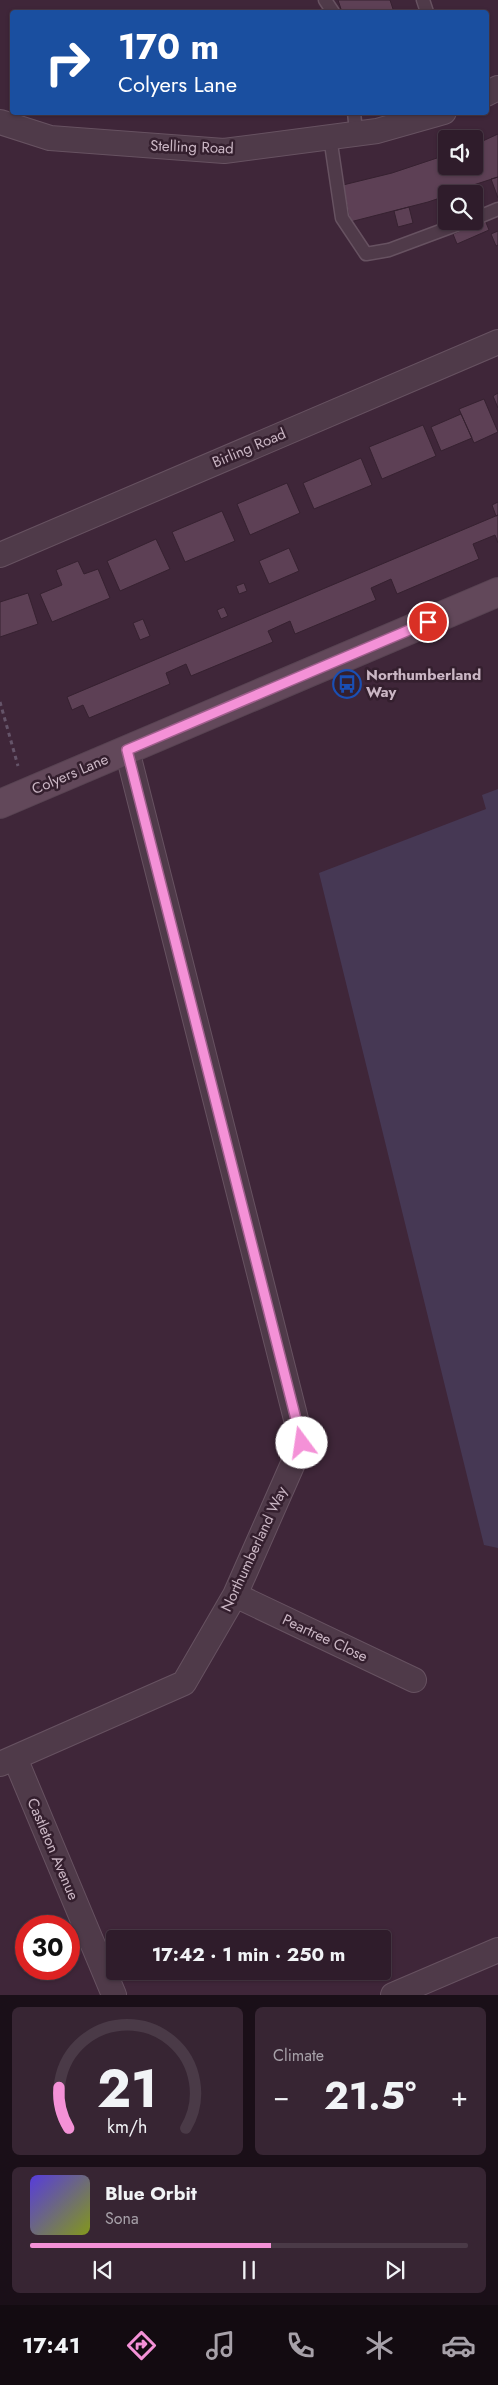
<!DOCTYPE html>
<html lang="en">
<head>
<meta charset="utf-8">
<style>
	:root { --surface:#2f1c2b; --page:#372533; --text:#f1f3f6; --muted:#a7a1a9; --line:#4a3a47; --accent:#f491d7 }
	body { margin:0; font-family:Jost,sans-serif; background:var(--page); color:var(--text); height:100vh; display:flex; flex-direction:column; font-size:19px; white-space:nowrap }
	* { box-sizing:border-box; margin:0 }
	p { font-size:16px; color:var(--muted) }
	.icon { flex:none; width:28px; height:28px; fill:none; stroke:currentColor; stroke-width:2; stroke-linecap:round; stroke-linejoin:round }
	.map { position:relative; height:1995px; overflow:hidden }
	.details { display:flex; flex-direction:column; gap:12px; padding:12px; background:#1a0f18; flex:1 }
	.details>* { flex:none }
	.banner { position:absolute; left:10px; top:10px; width:479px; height:105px; border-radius:5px; box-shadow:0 1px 4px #0004,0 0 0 1px var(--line); background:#1a4fa0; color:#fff; overflow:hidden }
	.controls { position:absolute; left:438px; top:130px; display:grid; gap:10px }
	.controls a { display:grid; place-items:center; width:45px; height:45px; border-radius:5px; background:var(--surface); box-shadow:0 1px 4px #0004,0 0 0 1px var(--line); font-size:25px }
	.speed { position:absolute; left:15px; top:1915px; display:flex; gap:10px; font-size:25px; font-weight:700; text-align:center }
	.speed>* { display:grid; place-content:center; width:65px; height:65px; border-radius:50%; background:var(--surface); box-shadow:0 1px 4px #0004,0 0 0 1px var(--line); line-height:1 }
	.speed .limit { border:8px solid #d22; background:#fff; color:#111 }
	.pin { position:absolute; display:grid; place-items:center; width:42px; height:42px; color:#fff; margin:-21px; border:2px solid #fff; border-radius:50%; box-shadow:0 1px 5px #0007 }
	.me { position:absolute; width:55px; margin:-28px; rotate:346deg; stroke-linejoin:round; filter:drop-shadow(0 0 4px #0008) }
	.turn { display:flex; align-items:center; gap:18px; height:105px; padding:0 25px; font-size:22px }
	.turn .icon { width:65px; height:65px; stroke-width:2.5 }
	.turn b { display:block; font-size:35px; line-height:42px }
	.big { font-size:38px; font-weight:700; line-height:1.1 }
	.details .card { flex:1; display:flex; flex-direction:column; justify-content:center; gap:8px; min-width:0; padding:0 18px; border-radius:8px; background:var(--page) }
	.details .dial { align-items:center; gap:0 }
	.dial svg { height:130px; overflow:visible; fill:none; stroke:var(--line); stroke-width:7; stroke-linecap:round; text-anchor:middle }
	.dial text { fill:var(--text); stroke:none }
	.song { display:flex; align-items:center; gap:15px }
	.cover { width:60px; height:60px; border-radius:8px; background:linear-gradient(135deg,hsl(250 70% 55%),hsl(70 70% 35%)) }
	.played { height:5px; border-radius:2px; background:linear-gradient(90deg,var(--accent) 55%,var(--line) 55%) }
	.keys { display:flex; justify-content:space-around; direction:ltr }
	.heat { display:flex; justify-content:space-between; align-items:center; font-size:28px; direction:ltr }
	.details .tiles { flex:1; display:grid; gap:12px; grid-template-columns:1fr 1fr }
	.card:last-child { grid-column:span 2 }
	.trip { position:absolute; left:106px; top:1930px; width:285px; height:50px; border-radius:5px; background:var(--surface); box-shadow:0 1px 4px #0004,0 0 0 1px var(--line); font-weight:700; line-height:50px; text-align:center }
	.dock { display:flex; height:80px; justify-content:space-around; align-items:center; background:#130b11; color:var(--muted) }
	.dock .icon { width:35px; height:35px }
	.dock .selected { color:var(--accent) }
	.dock b { font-size:22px; color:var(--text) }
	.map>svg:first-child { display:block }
	.green { fill:#463854 }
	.building { fill:#5d4055; stroke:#362130 }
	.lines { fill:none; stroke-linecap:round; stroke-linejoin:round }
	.lane-casing { stroke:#675261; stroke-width:15 }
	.street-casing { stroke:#675261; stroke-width:26 }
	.secondary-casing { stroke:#584352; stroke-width:30 }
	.path { stroke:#655469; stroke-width:3; stroke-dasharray:4 4; stroke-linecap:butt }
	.lane { stroke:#4f3a49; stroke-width:12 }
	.street { stroke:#4f3a49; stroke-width:24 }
	.secondary { stroke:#62485a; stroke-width:28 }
	.route-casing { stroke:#9f5e8c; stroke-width:12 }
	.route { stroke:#f491d7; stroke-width:9 }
	.labels { text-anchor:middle; stroke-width:5; stroke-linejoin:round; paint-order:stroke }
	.street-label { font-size:15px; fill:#cab6c4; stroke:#341f2e }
	.poi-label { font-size:15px; font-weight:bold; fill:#cab6c4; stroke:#341f2e; text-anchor:start }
</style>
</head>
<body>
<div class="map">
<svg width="498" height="1995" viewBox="0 0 498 1995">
	<rect width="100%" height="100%" fill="#3f2639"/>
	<path class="green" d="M498,789V1548L484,1545L319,873L486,809L482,795Z"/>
	<path class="building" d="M338,0H390L394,12H342Z
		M498,134V177L446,194V196L428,202L350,222L343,185L392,173L446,155V166H474V145Z
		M498,177V198L491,179Z
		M409,207L413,223L398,227L394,211Z
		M485,220L489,230L457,244L453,234Z
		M498,231V245L496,246L491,234Z
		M498,393V408L493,396Z
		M484,399L498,432L474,443L459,409Z
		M461,414L472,438L441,451L431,427Z
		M423,425L436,456L382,479L369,447Z
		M361,458L372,485L314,509L303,483Z
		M287,483L300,513L250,535L237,504Z
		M498,502V515L496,516L492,505Z
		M222,511L235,541L185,562L172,532Z
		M498,515V543L495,535L473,544L479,559L397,594L391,579L371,588L376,600L295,634L290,621L268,631L273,642L191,676L186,664L166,673L170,684L89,718L83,705L72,710L67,697Z
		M156,539L170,569L120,591L107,561Z
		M289,548L299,571L269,584L259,561Z
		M78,561L84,574L98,569L110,598L52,622L40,594L62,585L56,570Z
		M244,583L247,591L239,594L236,586Z
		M28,593L38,624L0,637V602Z
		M224,607L228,616L221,619L217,610Z
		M143,619L150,636L140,640L133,623Z"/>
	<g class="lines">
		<defs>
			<path id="lane" d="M325,0L333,12
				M423,0L427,12
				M354,112L356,132
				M330,137L342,218L366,254L389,250L467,221
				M474,219L498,209"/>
			<path id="street" d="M486,94L498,88
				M0,122L50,138L224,151L377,131L444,112
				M0,555L498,342
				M235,1595L414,1680
				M15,1758L114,1995
				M0,1764L184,1683L235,1595L302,1443L127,750
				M393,1995L498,1950"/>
			<path id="secondary" d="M0,804L498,592"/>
		</defs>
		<use href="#lane" class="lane-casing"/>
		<use href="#street" class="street-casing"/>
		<use href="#secondary" class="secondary-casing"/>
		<path class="path" d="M0,702L18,766"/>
		<use href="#lane" class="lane"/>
		<use href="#street" class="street"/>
		<use href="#secondary" class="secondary"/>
	</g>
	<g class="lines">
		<defs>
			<path id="route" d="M302,1443L127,750L428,622"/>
		</defs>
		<use href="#route" class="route-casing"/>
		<use href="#route" class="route"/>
	</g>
	<defs>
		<symbol id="bus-ring" viewBox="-11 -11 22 22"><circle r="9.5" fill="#341f2e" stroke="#1a4fb4" stroke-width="1.5"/><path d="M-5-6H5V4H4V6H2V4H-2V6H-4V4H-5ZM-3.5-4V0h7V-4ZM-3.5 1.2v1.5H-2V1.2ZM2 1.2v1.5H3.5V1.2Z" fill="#1a4fb4"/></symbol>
	</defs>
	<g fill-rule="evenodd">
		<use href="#bus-ring" x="331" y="668" width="32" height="32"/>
	</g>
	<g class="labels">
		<g class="street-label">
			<text transform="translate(192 147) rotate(2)" y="5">Stelling Road</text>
			<text transform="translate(249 448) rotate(-23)" y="5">Birling Road</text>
			<text transform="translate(70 774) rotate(-23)" y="5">Colyers Lane</text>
			<text transform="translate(254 1549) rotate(-65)" y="5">Northumberland Way</text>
			<text transform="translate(325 1638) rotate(25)" y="5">Peartree Close</text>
			<text transform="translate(53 1849) rotate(67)" y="5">Castleton Avenue</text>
		</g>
		<g class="poi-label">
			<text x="366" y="680">Northumberland<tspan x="366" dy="17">Way</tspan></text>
		</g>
	</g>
</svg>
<div class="controls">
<a><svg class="icon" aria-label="sound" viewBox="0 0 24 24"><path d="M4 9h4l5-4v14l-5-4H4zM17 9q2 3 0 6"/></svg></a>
<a><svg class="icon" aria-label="search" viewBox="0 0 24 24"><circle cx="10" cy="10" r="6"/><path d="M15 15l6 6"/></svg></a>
</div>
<div class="speed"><div class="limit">30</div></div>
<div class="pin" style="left:428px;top:622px;background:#d93025"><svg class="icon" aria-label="arrive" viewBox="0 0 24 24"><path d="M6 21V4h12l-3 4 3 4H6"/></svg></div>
<svg class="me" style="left:302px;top:1443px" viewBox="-20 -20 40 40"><circle r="19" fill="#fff"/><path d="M0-13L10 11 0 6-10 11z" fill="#f491d7"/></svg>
<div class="trip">17:42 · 1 min · 250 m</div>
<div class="banner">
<div class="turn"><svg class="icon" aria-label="right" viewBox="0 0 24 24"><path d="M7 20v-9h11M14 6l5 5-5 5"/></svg><div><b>170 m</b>Colyers Lane</div></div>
</div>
</div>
<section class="details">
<div class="tiles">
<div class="card dial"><svg viewBox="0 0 100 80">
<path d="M14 69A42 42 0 1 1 86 69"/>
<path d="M14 69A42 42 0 0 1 8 44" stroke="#f491d7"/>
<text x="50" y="56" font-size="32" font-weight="700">21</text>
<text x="50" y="72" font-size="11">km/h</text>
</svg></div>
<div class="card"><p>Climate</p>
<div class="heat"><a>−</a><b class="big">21.5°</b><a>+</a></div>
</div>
<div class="card">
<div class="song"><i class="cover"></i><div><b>Blue Orbit</b><p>Sona</p></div></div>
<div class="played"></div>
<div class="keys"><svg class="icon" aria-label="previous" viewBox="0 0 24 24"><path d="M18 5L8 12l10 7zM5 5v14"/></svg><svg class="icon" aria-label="pause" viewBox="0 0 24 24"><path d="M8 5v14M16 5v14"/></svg><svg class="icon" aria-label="next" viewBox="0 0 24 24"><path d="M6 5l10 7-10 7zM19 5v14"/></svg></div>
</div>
</div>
</section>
<nav class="dock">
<b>17:41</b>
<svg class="icon selected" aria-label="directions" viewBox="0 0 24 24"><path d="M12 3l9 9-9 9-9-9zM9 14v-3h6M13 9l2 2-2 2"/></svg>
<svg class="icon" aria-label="music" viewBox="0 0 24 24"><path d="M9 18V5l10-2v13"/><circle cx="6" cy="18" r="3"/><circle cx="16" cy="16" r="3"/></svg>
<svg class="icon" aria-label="phone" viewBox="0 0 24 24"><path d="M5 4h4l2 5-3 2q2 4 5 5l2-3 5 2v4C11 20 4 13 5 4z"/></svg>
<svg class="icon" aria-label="climate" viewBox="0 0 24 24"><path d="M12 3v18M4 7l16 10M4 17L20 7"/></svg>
<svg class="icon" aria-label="car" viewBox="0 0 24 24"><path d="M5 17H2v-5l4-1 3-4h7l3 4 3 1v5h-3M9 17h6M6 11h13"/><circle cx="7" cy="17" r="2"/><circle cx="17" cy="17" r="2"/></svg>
</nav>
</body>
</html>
